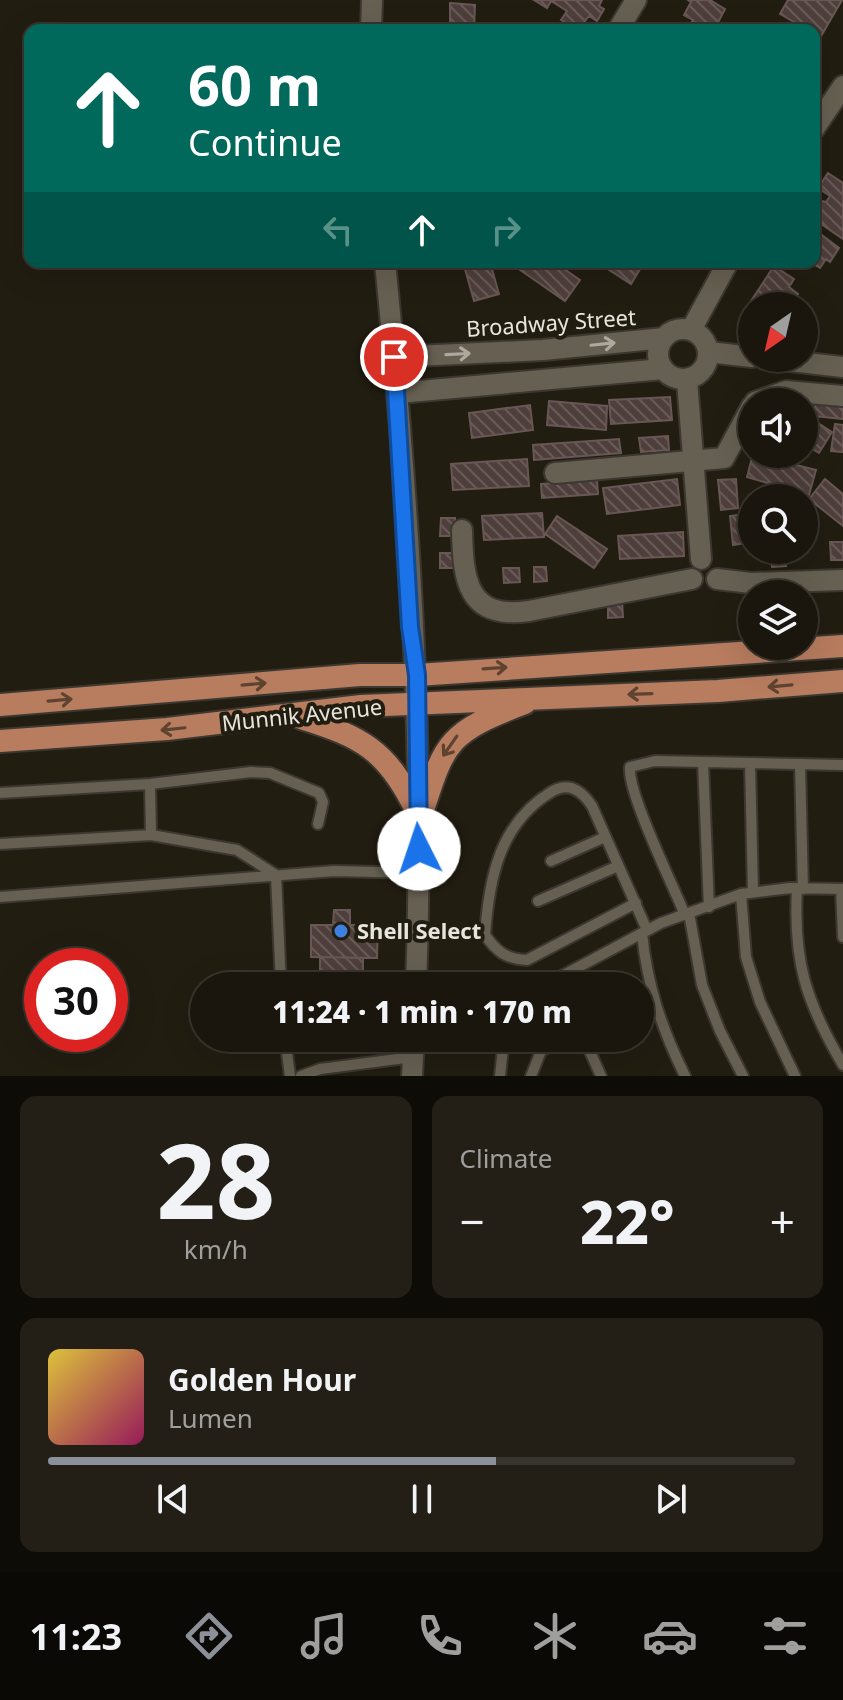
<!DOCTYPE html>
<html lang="en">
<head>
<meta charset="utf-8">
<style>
	:root { --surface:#1a160d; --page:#231f16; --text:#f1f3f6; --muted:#9f9f9d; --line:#38352e; --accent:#8c9099 }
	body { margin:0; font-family:"Noto Sans",sans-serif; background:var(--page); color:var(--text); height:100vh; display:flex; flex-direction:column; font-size:30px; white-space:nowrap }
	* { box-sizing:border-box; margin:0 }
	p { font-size:26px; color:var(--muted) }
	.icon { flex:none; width:44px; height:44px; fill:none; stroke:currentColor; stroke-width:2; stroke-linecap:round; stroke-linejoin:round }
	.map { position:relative; height:1076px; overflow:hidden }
	.drawer { display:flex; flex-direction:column; gap:20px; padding:20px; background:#0e0c07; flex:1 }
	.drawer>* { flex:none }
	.banner { position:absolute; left:24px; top:24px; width:796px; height:244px; border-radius:16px; box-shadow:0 8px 32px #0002,0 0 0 2px var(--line); background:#00695c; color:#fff; overflow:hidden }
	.needle { width:52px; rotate:214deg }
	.buttons { position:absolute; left:738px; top:292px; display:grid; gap:16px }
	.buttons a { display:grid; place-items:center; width:80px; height:80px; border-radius:50%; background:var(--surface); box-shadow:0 8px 32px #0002,0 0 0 2px var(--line); font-size:40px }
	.speed { position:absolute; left:24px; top:948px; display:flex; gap:16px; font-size:40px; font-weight:700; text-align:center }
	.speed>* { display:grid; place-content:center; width:104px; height:104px; border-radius:50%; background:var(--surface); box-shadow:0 8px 32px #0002,0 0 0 2px var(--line); line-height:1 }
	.speed .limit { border:12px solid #d22; background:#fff; color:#111 }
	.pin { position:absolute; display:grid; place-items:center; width:68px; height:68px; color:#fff; margin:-34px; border:4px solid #fff; border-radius:50%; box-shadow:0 2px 8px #0007 }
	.me { position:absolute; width:88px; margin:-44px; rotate:356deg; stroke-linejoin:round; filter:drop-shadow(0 0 6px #0008) }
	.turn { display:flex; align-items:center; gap:28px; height:168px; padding:0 32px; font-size:36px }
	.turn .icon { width:104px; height:104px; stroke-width:2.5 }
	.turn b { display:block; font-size:56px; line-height:68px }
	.lanes { display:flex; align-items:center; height:76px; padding:0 32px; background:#0003; justify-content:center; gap:40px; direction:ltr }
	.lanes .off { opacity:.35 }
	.big { font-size:60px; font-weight:800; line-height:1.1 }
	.drawer .card { flex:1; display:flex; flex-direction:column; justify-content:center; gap:12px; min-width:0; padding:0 28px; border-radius:16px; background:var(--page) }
	.drawer .dial { align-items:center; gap:0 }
	.dial b { font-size:104px; line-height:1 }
	.song { display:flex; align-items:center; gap:24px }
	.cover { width:96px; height:96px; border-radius:12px; background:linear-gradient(135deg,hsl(50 70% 55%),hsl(330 70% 35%)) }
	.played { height:8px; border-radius:4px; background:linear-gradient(90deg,var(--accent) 60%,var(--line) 60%) }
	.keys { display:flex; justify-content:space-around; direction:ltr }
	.heat { display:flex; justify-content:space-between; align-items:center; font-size:44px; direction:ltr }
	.drawer .tiles { flex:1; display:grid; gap:20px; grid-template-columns:1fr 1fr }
	.card:last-child { grid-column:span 2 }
	.trip { position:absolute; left:190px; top:972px; width:464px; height:80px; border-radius:40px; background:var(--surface); box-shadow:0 8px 32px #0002,0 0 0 2px var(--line); font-weight:800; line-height:80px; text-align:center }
	.tabs { display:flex; height:128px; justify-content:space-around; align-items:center; background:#0a0905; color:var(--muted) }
	.tabs .icon { width:56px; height:56px }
	.tabs .selected { color:var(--accent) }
	.tabs b { font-size:36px; color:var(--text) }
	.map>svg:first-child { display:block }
	.building { fill:url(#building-back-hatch); stroke:#685754; stroke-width:2 }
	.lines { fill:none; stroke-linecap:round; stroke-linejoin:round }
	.service-casing { stroke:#3c3831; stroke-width:14 }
	.minor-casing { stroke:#3c3831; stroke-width:24 }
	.primary-casing { stroke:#3c3831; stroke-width:26 }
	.service { stroke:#666052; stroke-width:10 }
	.minor { stroke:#666052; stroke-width:20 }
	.primary { stroke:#b87c5f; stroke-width:22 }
	.oneway { stroke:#aea99e }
	.oneway2 { stroke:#5e4330 }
	.route-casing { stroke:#114b97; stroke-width:20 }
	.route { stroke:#1a73e8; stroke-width:14 }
	.shop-dot { fill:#3f7fe0; stroke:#221d11; stroke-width:3 }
	.labels { text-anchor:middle; stroke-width:8; stroke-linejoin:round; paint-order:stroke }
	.street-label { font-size:22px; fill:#e8e5dd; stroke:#221d11 }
	.poi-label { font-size:22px; font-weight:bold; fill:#e8e5dd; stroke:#221d11; text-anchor:start }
</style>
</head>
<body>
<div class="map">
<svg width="843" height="1076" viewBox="0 0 843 1076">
	<defs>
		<pattern id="building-back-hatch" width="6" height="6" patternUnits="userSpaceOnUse" patternTransform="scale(2)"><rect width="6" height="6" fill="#4f3f3c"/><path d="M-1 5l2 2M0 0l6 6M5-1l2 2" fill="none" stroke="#685b58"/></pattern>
	</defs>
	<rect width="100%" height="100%" fill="#221d11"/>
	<path class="building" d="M534,0H602L599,6L604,9L597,21L589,16L578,30L561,20L567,11L551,1L547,8Z
		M688,0H710L725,9L715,28L708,24L704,30L691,23L693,20L684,15L691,2Z
		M788,0H842L820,38L814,30H808L780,14Z
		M450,3L475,5L474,30H450Z
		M828,173L843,183V239L814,219L817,200L826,202L830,196L818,188Z
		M814,229L839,248L830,262L826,259L820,268L810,262H814Z
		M463,262H490L499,294L474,301Z
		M554,262L580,280L565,301L510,263Z
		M597,262H640L643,264L631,284Z
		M774,266L794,279L789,287L798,294L795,299L812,310L805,322L804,306H758L751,301Z
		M670,397L672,420L611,424L609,400Z
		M816,398L843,401V419L814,416Z
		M549,401L607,406L606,430L547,425Z
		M530,405L533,430L472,438L469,413Z
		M804,414L832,432L819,453L804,444Z
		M835,424L843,425V452L831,451Z
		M668,436L669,450L641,452L639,438Z
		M619,439L621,453L534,460L533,445Z
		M753,454L816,470L809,495L747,477Z
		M527,459L529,486L453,490L451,464Z
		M677,479L680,505L607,514L603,488Z
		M736,479L738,508L721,510L718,480Z
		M825,479L843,494V526L809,499Z
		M597,480L598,494L542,498L541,484Z
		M542,513L544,537L484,540L482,516Z
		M752,513V542L733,545L730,516Z
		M557,516L607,549L594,568L545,534Z
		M441,518H455V536H440Z
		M683,532L684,556L620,559L618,536Z
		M830,542H843V560H831Z
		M784,552L786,566L772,567L771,553Z
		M440,553H454V568H440Z
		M534,567H546L547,581L534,582Z
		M503,568H519L520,582L504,583Z
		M608,601H622L623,617L608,618Z
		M334,910H350V925H378L377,958L311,957V925H333Z
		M320,957L363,958V986H320Z"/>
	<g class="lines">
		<defs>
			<path id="service" d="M703,762L709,907
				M750,763L753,892
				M800,764L803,889
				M150,784L151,835L237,850L276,875L281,986
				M0,793L150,784L251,772L270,773L319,793L323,802L318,824
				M0,844L151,835
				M551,861L605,837
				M797,889C793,961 806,1002 843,1065
				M841,889L843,937
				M741,894L746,957L760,1002L795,1076
				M0,897L334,871L420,873
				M538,901L618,866
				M636,903L527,960C506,959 497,952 485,935C489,879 499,824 551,792C569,781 582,791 592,806L647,930
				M689,913L702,985L720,1031L743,1076
				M685,915C673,885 627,792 630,767L655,761L843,765
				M642,933C647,986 662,1029 685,1076
				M543,986L661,923L741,894L790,888L843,889
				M285,1038L290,1076
				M584,1038L601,1076
				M301,1076L320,1069L413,1057
				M500,1076L504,1038
				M531,1076L541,1051L563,1038"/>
			<path id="minor" d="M371,30L372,0
				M618,30L636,0
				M814,129L843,86
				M385,262C409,502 425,745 416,986
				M658 354a25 25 0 1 1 50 0a25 25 0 1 1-50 0Z
				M691,330L728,262
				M709,352L752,357
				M394,357L543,350L664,338
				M763,358L843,367
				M687,380L701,559
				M398,393L663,369
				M755,402L786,391L843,396
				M555,473L724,458L752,406
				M462,530C463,580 467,620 529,611L692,579
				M717,579L751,583L843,580
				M412,1076L414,1038"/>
			<path id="primary" d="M0,705L360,675H417L843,646
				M301,718C362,737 387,750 416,810
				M0,741L167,729L361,706L718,691L843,681
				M418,825C445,744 442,734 525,703"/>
		</defs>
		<use href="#service" class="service-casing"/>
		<use href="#minor" class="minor-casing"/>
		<use href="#primary" class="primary-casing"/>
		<use href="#service" class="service"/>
		<use href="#minor" class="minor"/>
		<use href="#primary" class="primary"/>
	</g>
	<defs><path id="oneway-shaft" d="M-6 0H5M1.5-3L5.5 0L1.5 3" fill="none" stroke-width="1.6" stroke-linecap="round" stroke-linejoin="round" transform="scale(2)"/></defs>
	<g class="oneway">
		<use href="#oneway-shaft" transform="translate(603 344) rotate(-6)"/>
		<use href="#oneway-shaft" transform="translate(458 354) rotate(-3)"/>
	</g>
	<g class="oneway2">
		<use href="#oneway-shaft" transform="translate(495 668) rotate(-4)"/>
		<use href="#oneway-shaft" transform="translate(254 684) rotate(-5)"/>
		<use href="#oneway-shaft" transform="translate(780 686) rotate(175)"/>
		<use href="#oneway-shaft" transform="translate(640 694) rotate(178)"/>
		<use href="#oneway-shaft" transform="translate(60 700) rotate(-5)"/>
		<use href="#oneway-shaft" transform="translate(173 729) rotate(174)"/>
		<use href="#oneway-shaft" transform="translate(450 746) rotate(125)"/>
	</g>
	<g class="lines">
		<defs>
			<path id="route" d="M394,357L410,627L417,675L419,849"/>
		</defs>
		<use href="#route" class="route-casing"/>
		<use href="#route" class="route"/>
	</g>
	<circle class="shop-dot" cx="341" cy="931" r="8"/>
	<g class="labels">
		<g class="street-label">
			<text transform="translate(551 323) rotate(-4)" y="8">Broadway Street</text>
			<text transform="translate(302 715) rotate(-6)" y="8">Munnik Avenue</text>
		</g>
		<g class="poi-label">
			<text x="357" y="939">Shell Select</text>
		</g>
	</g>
</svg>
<div class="buttons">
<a><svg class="needle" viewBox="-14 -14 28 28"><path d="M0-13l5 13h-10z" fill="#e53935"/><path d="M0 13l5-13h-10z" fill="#9f9f9d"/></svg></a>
<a><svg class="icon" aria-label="sound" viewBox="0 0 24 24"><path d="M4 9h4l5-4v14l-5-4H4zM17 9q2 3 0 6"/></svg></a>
<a><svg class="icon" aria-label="search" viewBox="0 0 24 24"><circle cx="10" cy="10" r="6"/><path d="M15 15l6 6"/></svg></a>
<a><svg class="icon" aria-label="layers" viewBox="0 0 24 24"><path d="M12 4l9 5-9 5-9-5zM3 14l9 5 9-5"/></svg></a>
</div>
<div class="speed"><div class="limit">30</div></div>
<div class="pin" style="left:394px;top:357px;background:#d93025"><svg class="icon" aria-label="arrive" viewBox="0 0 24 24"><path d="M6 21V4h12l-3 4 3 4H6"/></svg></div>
<svg class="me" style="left:419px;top:849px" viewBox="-20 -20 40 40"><circle r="19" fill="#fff"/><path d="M0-13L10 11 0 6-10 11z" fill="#1a73e8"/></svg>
<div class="trip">11:24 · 1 min · 170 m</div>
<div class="banner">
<div class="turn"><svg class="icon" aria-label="ahead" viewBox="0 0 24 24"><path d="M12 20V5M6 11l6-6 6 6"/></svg><div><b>60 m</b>Continue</div></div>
<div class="lanes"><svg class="icon off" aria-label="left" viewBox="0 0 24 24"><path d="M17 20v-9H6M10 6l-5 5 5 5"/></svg><svg class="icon" aria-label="ahead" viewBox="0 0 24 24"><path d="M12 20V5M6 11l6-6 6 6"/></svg><svg class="icon off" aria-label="right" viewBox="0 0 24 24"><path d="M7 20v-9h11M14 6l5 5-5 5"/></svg></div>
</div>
</div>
<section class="drawer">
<div class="tiles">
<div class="card dial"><b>28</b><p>km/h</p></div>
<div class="card"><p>Climate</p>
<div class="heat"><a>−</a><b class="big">22°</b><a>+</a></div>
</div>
<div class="card">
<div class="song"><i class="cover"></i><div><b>Golden Hour</b><p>Lumen</p></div></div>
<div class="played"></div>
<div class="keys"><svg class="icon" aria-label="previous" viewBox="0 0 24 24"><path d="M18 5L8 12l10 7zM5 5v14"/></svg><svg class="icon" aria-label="pause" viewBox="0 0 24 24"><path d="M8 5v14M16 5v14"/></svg><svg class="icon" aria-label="next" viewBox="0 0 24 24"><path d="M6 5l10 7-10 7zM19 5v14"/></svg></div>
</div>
</div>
</section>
<nav class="tabs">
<b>11:23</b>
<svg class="icon selected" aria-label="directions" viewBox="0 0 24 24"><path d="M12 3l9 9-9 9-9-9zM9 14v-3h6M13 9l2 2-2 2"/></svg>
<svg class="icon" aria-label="music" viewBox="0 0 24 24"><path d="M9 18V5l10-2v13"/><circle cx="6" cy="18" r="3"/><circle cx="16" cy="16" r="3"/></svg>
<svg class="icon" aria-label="phone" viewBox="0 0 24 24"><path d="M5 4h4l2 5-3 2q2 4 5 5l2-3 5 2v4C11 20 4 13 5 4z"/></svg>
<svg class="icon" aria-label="climate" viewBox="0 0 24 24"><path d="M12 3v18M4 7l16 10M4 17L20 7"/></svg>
<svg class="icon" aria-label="car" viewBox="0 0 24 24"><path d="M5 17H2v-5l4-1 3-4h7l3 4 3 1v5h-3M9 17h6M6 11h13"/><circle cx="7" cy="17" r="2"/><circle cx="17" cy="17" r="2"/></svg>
<svg class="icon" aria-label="filters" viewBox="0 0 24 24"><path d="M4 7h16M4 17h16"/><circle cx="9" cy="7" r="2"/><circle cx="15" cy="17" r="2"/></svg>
</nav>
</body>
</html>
